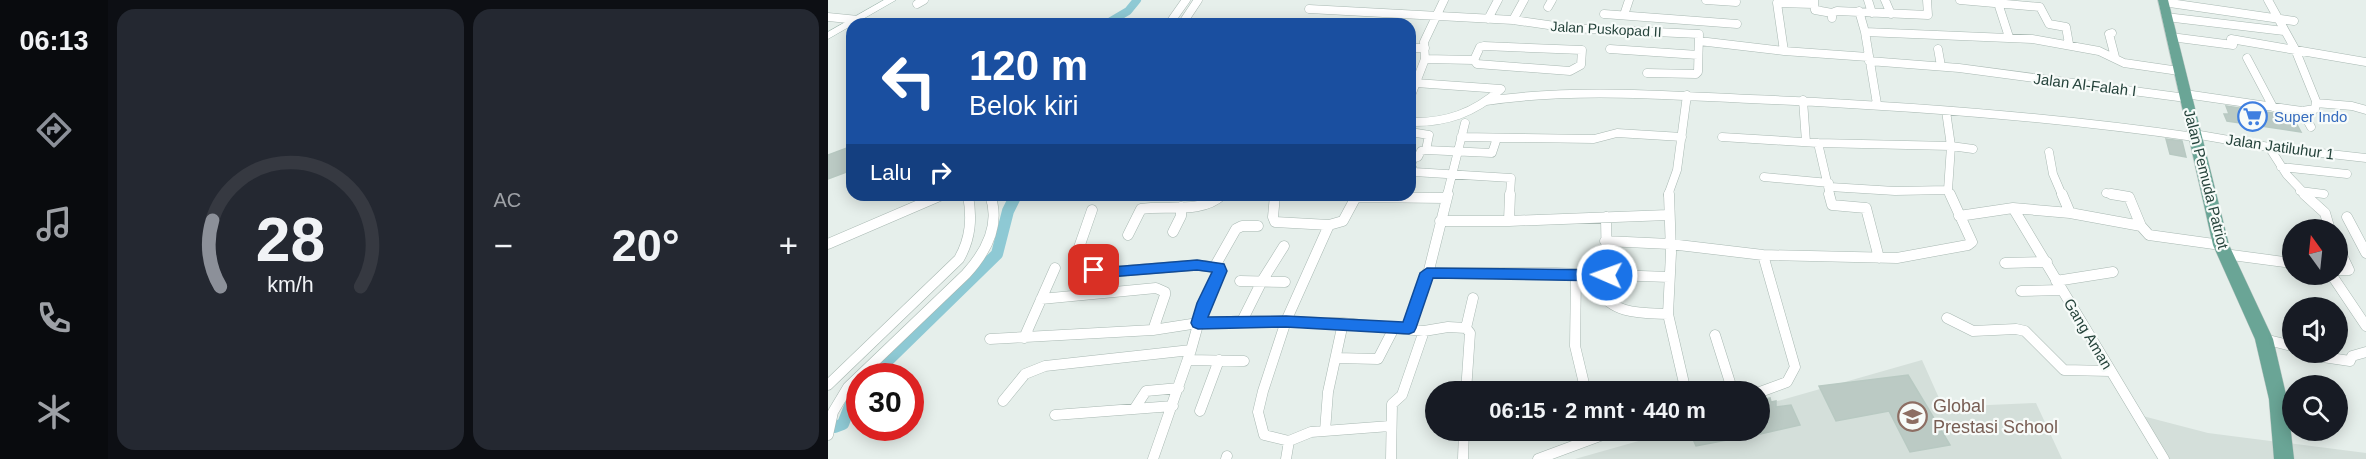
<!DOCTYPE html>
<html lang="id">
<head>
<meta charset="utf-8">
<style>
	:root { --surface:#171b24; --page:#242831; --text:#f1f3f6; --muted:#9ea1a6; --line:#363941; --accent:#8c9099 }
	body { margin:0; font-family:Arial,sans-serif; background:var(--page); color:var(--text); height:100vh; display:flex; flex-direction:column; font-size:22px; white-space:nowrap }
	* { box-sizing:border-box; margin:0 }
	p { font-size:20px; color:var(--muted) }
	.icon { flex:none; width:33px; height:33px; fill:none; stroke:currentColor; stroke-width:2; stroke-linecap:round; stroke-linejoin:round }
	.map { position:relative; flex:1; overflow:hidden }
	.details { display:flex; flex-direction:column; gap:9px; padding:9px; background:#0d0f14; width:720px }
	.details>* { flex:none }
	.banner { position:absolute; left:18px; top:18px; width:570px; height:183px; border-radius:18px; box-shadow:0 3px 15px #0003; background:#1a4fa0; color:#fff; overflow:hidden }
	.needle { width:39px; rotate:345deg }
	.buttons { position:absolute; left:1454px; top:219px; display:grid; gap:12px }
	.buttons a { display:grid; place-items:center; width:66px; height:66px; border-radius:50%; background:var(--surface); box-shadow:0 3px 15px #0003; font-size:30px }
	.speed { position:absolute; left:18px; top:363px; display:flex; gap:12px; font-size:30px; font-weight:700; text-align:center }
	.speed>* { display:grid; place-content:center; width:78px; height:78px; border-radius:50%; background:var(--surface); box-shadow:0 3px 15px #0003; line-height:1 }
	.speed .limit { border:9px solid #d22; background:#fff; color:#111 }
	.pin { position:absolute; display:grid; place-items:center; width:51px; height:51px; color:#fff; margin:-26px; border-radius:12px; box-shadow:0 3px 9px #0006 }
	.me { position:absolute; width:66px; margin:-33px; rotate:272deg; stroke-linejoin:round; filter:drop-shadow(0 0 4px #0008) }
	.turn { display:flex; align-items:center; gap:21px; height:126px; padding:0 24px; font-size:27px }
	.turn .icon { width:78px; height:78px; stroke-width:2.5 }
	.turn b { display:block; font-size:42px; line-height:51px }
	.then { display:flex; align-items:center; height:57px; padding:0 24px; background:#0003; gap:12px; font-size:22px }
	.big { font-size:45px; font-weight:600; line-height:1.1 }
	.details .tile { flex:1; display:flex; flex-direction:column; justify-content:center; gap:9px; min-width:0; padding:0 21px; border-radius:18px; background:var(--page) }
	.details .dial { align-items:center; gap:0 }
	.dial svg { height:156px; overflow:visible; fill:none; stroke:var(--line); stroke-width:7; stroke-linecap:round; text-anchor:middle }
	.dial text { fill:var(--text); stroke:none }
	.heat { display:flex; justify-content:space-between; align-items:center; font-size:33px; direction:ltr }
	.details .tiles { flex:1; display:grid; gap:9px; grid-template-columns:repeat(2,1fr) }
	.trip { position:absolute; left:597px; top:381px; width:345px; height:60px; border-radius:30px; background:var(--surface); box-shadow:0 3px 15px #0003; font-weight:600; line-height:60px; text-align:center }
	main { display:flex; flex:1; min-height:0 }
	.menu { display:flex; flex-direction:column; width:108px; justify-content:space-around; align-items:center; background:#090b0e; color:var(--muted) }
	.menu .icon { width:42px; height:42px }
	.menu .selected { color:var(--accent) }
	.menu b { font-size:27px; color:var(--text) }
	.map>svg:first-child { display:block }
	.built { fill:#d4dfda }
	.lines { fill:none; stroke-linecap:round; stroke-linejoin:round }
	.canal-far1 { stroke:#8ec9d4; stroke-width:8 }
	.canal { stroke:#8ec9d4; stroke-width:12 }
	.building { fill:#bbcac4; stroke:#b8c9c2; stroke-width:1.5 }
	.street-far1-casing { stroke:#a8b8b2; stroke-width:9 }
	.street-casing { stroke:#a8b8b2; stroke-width:11 }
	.secondary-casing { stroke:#a4bbb3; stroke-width:1 }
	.primary-casing { stroke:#c2cac8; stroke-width:1 }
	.street-far1 { stroke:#fff; stroke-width:8 }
	.street { stroke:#fff; stroke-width:10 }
	.secondary { fill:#fff; fill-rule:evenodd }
	.primary { fill:#6aa596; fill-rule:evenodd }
	.route { fill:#1a73e8; stroke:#114b97; stroke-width:1.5 }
	.labels { text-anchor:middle; stroke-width:4.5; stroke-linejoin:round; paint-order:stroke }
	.far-street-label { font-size:14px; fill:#24423a; stroke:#f7fbf9 }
	.street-label { font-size:15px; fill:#24423a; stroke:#f7fbf9 }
	.shop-label { font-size:15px; fill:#366cbe; stroke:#f7fbf9; text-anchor:start }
	.near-education-label { font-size:18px; fill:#785e54; stroke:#f7fbf9; text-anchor:start }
</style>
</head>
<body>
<main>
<nav class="menu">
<b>06:13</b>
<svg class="icon selected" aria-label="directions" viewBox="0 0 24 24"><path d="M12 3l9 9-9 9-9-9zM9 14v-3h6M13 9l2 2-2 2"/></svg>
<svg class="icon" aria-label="music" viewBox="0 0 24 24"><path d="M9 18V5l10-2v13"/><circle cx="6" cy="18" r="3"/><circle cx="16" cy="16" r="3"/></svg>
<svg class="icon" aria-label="phone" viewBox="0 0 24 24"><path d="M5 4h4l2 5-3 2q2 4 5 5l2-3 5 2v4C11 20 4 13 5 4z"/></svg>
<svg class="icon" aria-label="climate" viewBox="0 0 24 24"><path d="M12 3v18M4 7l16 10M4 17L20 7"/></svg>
</nav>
<section class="details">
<div class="tiles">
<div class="tile dial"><svg viewBox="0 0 100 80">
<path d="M14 69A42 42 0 1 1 86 69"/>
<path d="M14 69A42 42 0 0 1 10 35" stroke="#8c9099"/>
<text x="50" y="56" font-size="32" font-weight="700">28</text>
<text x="50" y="72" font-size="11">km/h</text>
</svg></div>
<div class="tile"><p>AC</p>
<div class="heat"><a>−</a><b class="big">20°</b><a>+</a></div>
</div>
</div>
</section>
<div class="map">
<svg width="1538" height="459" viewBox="0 0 1538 459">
	<rect width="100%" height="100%" fill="#e6efeb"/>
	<path class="built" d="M1094,360L1115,407L1208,403L1234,459H747L846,431L932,430V406Z
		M1307,414L1380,433L1538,453V459H1336Z"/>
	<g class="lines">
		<path class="canal-far1" d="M278,24L300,11L309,0"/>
		<path class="canal" d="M44,376L169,254L180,211L188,195
			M7,427L15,424L24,401L32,391"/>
	</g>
	<path class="building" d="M1398,106L1451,114L1453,119L1467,121L1473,132L1399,121L1396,114H1401Z
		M1338,139L1354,141L1358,157L1342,154Z
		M24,146V170L0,179V155Z
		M1080,375L1122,445L1082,452L1061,411L1008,421L991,386Z
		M942,398L943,402L948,401V407L963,405L972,425L932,434V400Z
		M861,430H931V434L868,446Z"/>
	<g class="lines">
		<defs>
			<path id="street-far1" d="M878,0L908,2
				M1040,0L1044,13
				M1057,0L1063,14
				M1132,0L1212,7L1221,24L1238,27L1241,44
				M1169,0L1181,37
				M1335,2L1466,21
				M89,4L96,0
				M986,4L987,10L1004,13
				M720,7L724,0
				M481,9L685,20L741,28L871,34
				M1031,11L1037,32L1049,104
				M776,14L909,24
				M796,15L801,0
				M0,17L30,20
				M1338,17L1456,31
				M1004,18V13L1009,11L1100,15L1099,0
				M660,19L670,0
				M685,20L696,0
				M341,24L358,0
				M354,24L370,0
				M1037,32L1204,39L1271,51L1296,63L1351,71
				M1284,33L1281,34L1287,57
				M1343,37L1405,45L1403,39L1538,62
				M871,41L956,51L1040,57
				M656,46L754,50L753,65L742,71L649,64L646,60L652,47Z
				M582,48H597
				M782,49L870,55
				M1110,49L1113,66
				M956,51L949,3L986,4V0
				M1419,58L1445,107
				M597,59L646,60
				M1041,61L1131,68L1358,98
				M819,73L868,74L870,72L871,35
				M1357,94L1474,111L1487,109L1488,101L1467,49L1440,0
				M582,98L597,59L596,42L616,0
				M975,100L978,142
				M658,101C746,88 833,95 922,99C1070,105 1218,116 1366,137
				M1488,103L1524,106L1538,110
				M1118,111L1123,146L1120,190L1122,195
				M1474,111L1483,127
				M582,122C618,123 646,113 673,89L588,83
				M582,132L601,135L598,150L593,151L590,157L582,159
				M1366,134L1441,147L1538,158
				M633,137L766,139L789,133L854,137
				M894,137L990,143L1123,146L1145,149
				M990,143L1002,195
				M1441,147L1459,175L1478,195
				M598,150L664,153L669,138
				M1221,152L1225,174L1234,195
				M585,159L583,165L586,172L683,178L682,195
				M1453,167L1519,174
				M936,177L1001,183
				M1002,187L1067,191L1120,190
				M1472,191L1496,194
				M1278,193L1292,195
				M619,195L637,123
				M840,195L849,170L859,95"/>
			<path id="street" d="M841,194L843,253L840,314L858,392
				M1001,194L1004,205L1038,208L1051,258
				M1476,194L1497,213L1502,230
				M447,195L445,217L447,222L501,225
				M529,195L515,221L501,225L458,321L435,391L430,412L436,435L461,441L483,432L562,426
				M528,197L618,198
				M1185,208L1336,459
				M264,210L247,259L266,263L268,273L369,265L392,268L376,303L363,350L325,459
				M1242,213L1313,226L1301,197L1283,194
				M1131,216L1185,208L1242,213L1234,194
				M778,217L779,275
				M1519,217L1538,253
				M612,221H681L840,215
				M681,221L682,194
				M1313,226L1321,235L1393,245
				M345,232L353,216V207
				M300,235L313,209C339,205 373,214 394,195
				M777,241L842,244L935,255L1069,258L1140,245L1144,242L1122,194
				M0,244L114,195
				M1509,245L1521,270H1509
				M1396,254L1464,263
				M1177,263L1219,262
				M387,266L408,229L414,226H430
				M599,273H728L841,277
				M748,274L747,346L758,392
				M1503,274L1538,326
				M412,281L457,282
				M1228,281L1285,272
				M769,288C785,315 812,313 840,314
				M1193,291L1233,290
				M213,299L328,288L337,292V295L325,330
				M1119,318L1145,331L1188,329L1197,331L1236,370L1282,371
				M414,321L434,281L456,246
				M581,328L599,278L620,194
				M638,328L645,298
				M887,335L905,392
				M196,338L227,268
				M162,339L325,330L370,323L414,321L515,323L596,331L620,327L638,328L642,333L638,392
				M1436,339L1464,346
				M1486,352L1488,356L1522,361L1524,356L1538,352
				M508,358L550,359L566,328
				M360,360L416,361
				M0,385L131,259C143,238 144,218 140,195
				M932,392L959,382L967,367L935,255
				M175,401L197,374L217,366L363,350
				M307,408L318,391L351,388
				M372,411L391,360
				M227,415L345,406
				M497,431L500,392L515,323
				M0,435L5,412L20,387L138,274C158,252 173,225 162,195
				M398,459L399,456
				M458,459L461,441
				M563,459L564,404L574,395L596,331
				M635,459L636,430
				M710,459L788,430"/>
			<path id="secondary" d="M56,0H68L0,39V32Z"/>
			<path id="primary" d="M1330,0H1340L1401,245L1445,339L1459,399L1466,459H1446L1441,399L1427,339L1385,245Z"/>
		</defs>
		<use href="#street-far1" class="street-far1-casing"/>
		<use href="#street" class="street-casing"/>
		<use href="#secondary" class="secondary-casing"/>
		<use href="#primary" class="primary-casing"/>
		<use href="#street-far1" class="street-far1"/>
		<use href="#street" class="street"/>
		<use href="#secondary" class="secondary"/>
		<use href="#primary" class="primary"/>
	</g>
	<path class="route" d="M369,260L396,264L399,271L380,317L458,316L575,322L592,273L599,268L779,270L786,275L779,281L605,278L588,328L586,332L581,334L458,327L370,329L365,327L363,323L369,303L384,272L369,270L268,278L263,277L259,270L266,265L272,268Z"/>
	<defs>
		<symbol id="supermarket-ring" viewBox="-11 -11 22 22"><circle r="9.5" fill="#f7fbf9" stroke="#3f7fe0" stroke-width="1.5"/><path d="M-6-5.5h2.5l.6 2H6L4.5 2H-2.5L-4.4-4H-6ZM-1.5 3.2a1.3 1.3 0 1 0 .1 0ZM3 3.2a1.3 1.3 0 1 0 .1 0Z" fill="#3f7fe0"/></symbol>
		<symbol id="school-ring" viewBox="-11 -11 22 22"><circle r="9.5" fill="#f7fbf9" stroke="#8d6e63" stroke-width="1.5"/><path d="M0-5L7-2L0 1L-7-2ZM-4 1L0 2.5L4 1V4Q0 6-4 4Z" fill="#8d6e63"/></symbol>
	</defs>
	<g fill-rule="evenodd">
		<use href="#supermarket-ring" x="1408" y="100" width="33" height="33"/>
		<use href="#school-ring" x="1068" y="400" width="33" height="33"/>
	</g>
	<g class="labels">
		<g class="far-street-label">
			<text transform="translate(778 29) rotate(3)" y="5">Jalan Puskopad II</text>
		</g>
		<g class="street-label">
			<text transform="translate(1257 85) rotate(7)" y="5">Jalan Al-Falah I</text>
			<text transform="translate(1452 147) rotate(8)" y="5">Jalan Jatiluhur 1</text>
			<text transform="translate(1378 179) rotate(76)" y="5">Jalan Pemuda Patriot</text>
			<text transform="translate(1260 334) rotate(59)" y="5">Gang Aman</text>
		</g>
		<g class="shop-label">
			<text x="1446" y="122">Super Indo</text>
		</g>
		<g class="near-education-label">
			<text x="1105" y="412">Global<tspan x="1105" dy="21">Prestasi School</tspan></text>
		</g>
	</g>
</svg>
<div class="buttons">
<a><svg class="needle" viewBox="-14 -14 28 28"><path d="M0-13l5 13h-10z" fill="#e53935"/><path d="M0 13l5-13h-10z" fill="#9ea1a6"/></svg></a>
<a><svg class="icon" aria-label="sound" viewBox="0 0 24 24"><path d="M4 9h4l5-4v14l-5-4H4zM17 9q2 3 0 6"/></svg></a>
<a><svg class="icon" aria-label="search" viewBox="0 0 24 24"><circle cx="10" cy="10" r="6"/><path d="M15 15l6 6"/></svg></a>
</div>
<div class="speed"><div class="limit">30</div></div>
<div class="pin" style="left:266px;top:270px;background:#d93025"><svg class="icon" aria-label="arrive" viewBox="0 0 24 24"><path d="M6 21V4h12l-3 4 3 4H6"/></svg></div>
<svg class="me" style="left:779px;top:275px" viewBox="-20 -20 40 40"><circle r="17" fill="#1a73e8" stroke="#fff" stroke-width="3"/><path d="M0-11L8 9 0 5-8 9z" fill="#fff"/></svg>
<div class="trip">06:15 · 2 mnt · 440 m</div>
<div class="banner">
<div class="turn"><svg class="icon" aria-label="left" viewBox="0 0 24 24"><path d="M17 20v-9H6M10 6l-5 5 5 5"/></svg><div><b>120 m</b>Belok kiri</div></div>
<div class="then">Lalu<svg class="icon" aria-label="right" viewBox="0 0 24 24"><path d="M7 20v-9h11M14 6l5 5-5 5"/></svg></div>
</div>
</div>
</main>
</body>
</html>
